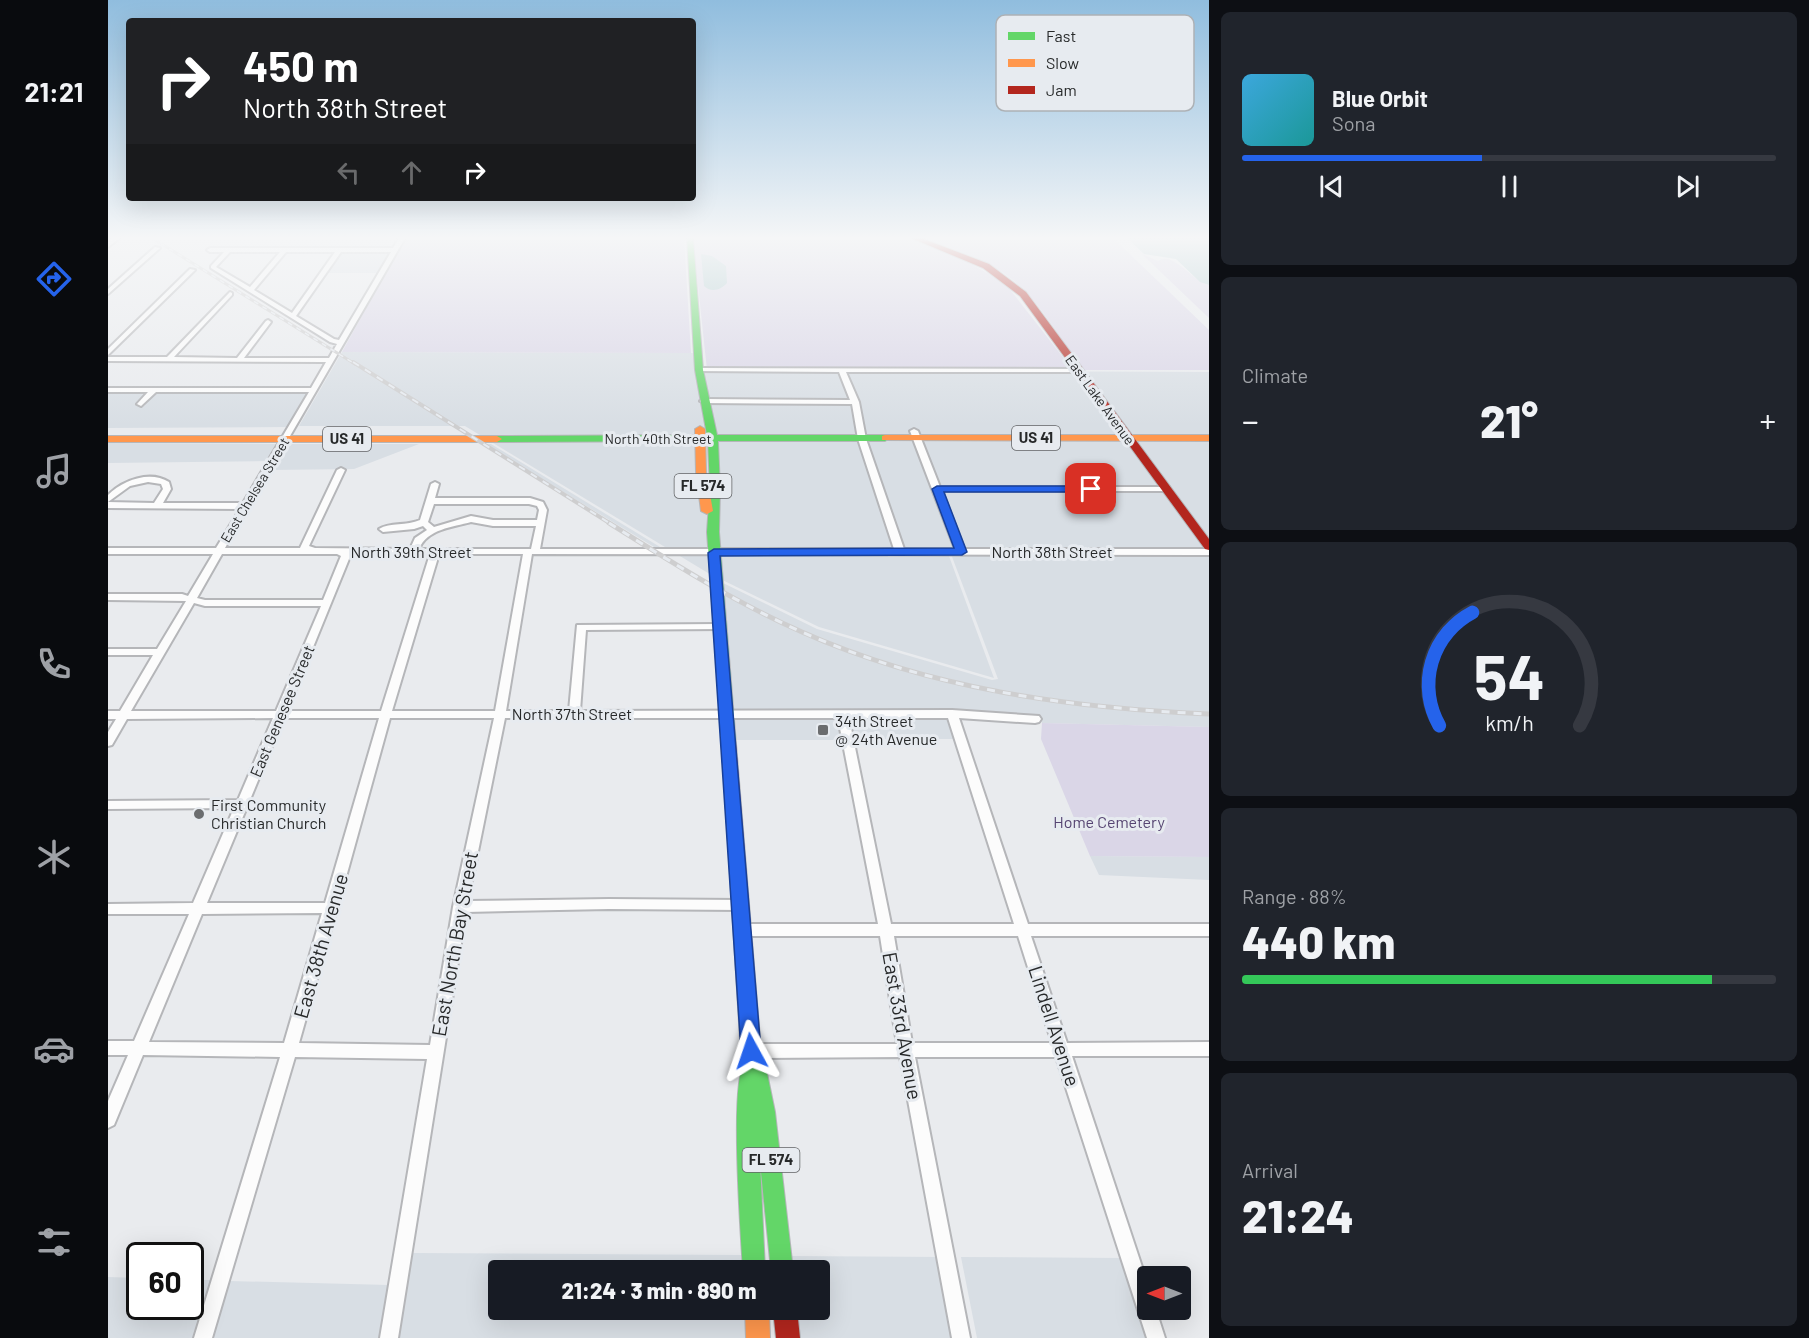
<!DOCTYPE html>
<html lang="en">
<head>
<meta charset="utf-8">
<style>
	:root { --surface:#171b24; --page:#20242c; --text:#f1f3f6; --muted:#9ea1a6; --line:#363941; --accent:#2563eb }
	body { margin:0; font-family:Barlow,sans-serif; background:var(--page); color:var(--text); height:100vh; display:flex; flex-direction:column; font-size:22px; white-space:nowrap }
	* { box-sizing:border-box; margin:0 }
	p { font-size:20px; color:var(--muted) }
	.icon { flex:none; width:33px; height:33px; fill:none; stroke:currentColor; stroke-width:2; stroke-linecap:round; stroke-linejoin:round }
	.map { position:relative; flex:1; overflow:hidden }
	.sheet { display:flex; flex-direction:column; gap:12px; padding:12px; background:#0d0f14; width:600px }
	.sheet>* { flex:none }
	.banner { position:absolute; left:18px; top:18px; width:570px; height:183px; border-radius:6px; box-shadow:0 6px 24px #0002; background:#202124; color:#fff; overflow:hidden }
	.needle { width:39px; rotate:270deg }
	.tools { position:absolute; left:1029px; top:1266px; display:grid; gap:12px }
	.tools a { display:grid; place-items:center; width:54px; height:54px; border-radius:6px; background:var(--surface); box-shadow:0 6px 24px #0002; font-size:30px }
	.speed { position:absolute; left:18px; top:1242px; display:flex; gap:12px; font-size:30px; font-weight:700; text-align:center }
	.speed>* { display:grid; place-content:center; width:78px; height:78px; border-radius:50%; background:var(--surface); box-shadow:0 6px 24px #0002; line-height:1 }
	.speed .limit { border:3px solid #111; border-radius:9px; background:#fff; color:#111 }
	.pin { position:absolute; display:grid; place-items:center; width:51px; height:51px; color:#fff; margin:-26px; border-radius:12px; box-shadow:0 3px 9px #0006 }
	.me { position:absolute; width:66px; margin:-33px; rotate:355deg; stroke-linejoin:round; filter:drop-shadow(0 0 4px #0008) }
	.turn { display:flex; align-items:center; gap:21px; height:126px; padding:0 18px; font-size:27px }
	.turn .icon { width:78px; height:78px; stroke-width:2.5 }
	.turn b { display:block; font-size:42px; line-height:51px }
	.lanes { display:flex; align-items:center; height:57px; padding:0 18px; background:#0003; justify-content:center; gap:30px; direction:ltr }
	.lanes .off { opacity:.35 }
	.big { font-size:45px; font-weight:800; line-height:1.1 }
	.sheet .card { flex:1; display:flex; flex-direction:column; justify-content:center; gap:9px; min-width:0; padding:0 21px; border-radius:9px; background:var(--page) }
	.sheet .dial { align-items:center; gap:0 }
	.dial svg { height:156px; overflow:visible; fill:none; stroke:var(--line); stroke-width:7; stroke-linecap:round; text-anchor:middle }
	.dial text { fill:var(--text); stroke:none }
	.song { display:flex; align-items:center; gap:18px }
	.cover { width:72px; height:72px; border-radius:9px; background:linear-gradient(135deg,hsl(200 70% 55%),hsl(180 70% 35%)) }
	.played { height:6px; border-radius:3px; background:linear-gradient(90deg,var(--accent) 45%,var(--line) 45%) }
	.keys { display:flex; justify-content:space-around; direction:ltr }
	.heat { display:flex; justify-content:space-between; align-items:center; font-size:33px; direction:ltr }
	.charge { height:9px; border-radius:4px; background:linear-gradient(90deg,#34c759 88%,var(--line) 0) }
	.trip { position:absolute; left:380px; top:1260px; width:342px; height:60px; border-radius:6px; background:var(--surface); box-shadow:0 6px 24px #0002; font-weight:800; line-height:60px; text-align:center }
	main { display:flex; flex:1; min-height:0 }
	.menu { display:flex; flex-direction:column; width:108px; justify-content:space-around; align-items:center; background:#090b0e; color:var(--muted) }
	.menu .icon { width:42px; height:42px }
	.menu .current { color:var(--accent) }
	.menu b { font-size:27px; color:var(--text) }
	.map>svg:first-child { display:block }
	.built { fill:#d8dee4 }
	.green { fill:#dad6e7 }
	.water { fill:#adcbce }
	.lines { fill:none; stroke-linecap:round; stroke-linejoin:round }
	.street-casing { stroke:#b5b6b9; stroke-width:4 }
	.fast-casing { stroke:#b5b6b9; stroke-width:2 }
	.slow-casing { stroke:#b5b6b9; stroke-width:2 }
	.jam-casing { stroke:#b5b6b9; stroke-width:2 }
	.street { fill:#fcfcfc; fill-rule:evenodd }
	.fast { fill:#63d668; fill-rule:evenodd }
	.slow { fill:#ff974d; fill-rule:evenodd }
	.jam { fill:#b3261e; fill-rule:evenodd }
	.rail-far2-casing { stroke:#cececf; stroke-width:3 }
	.rail-far1-casing { stroke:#cececf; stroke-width:4 }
	.rail-casing { stroke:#cececf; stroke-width:5 }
	.rail-far2 { stroke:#e7ebf0; stroke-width:1.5; stroke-dasharray:5; stroke-linecap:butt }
	.rail-far1 { stroke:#e7ebf0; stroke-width:2; stroke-dasharray:7; stroke-linecap:butt }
	.rail { stroke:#e7ebf0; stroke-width:3; stroke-dasharray:8; stroke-linecap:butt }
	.route { fill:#2563eb; stroke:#184099; stroke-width:1.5 }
	.poi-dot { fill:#6b6d6f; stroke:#e7ebf0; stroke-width:2 }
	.labels { text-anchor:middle; stroke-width:6; stroke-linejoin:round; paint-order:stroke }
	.far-street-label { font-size:14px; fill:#27292a; stroke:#e7ebf0 }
	.shield { fill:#e7ebf0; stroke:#616365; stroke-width:1.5 }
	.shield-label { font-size:15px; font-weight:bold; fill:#27292a }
	.street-label { font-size:16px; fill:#27292a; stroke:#e7ebf0 }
	.poi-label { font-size:16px; fill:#27292a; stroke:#e7ebf0; text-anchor:start }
	.park-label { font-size:16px; fill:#564572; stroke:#e7ebf0 }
	.near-street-label { font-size:20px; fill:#27292a; stroke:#e7ebf0 }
	.key { fill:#e7ebf0; stroke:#adb1b5; stroke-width:1.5 }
	.key-label { font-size:16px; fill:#27292a }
</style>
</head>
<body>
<main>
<nav class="menu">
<b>21:21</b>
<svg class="icon current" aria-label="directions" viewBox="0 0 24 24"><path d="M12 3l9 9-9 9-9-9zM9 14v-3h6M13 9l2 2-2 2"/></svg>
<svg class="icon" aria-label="music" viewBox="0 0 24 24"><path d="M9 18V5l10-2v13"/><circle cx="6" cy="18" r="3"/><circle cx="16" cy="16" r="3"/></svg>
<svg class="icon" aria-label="phone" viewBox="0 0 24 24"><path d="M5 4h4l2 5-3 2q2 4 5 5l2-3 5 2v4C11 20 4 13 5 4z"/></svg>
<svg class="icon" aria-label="climate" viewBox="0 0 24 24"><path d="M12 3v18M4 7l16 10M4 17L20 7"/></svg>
<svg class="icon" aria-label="car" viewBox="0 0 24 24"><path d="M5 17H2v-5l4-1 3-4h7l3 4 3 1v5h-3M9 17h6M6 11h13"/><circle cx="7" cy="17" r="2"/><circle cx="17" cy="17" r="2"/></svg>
<svg class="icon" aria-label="filters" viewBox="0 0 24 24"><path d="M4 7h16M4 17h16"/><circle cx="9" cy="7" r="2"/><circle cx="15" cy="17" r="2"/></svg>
</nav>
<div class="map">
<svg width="1101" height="1338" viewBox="0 0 1101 1338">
	<rect width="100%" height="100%" fill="#e9ebee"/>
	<path class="built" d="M233,250H284L270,273H217Z
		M234,352L590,353L591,370L1101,372V547L838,548L886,678L711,627L600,573L357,426H191Z
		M0,391H41L29,406H36L49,391H201L180,427L0,428Z
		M0,443L170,444L159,461L0,463Z
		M178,444H311L246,469L162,470Z
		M376,444H383L557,550H551Z
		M843,554L1101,555V727L934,723L932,716L849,711H623L613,582L709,629L884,680L890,679Z
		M624,718H730L734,740H626Z
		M742,718H840L847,739H746Z
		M982,856L1101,857V880L991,875Z
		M304,1253L636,1255L637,1270H390V1310H639L641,1338H291Z
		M682,1256L834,1257L850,1338H689L687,1310H711V1270H683Z
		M853,1257L1013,1258L1038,1338H869Z
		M0,1277L31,1278L32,1306H82L83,1280H103L85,1338H0Z
		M122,1281L281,1285L271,1338H105Z"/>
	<path class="green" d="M297,238H576L583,353L234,352Z
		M585,238H798L847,255L881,274L900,287L965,370H599Z
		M813,238H1005L1101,330V370H975C954,342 933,303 906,281C880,259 844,249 813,238Z
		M1017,238L1034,254L1050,261C1065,250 1084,281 1101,285V318Z
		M934,723L1101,727V857L982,856L933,739Z"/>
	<path class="water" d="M1019,238H1101V285L1092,282L1068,259L1036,254Z
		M593,254L604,256L618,266L619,283C613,290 603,293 596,286Z"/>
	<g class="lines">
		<defs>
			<path id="street" d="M5,238H12L0,247V242Z
				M291,238H297L117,548H192L229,470L233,468L237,470L201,546L207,548L302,549L307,538L319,530L315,526L306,529L275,532L271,529C282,522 299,526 312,520L323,484L327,482L331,484L327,498H422L435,502L439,510L432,549H786L750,439L744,404L596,403L592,401L596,399L742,400L731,372L589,371V369L591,368L972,369V371L970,372H738L751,402L758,439L796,549H847L802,431L806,429L810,431L832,487H1061L1062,489L1058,491H834L856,549H1101V555L424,554L398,711H461L469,625L611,624L616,627L615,629L478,630L472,711L844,710L931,716L933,719L931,722L927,723L851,718L920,924H1101V936H923L959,1043L1101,1042V1056H964L1040,1285V1310H1048L1057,1338H1039L948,1057H807L862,1338H844L792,1057L643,1058L638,1056L635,1051L638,1046L643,1044H789L772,936H634L629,934L627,930L629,926L634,924H770L730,718H397L360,901L501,899L632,900L637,901L639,905L637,909L632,910L501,909L358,912L290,1338H272L319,1059L187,1057L104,1338H86L172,1057L35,1055L6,1125L0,1128V1101L20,1055H0V1041H26L81,914H0V904L85,903L126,808L0,809V801L130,800L165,718L19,719L4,745L0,746V732L8,719H0V711H12L45,655H0V649H49L78,601L0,600V594H74L80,596L105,554H0V548H108L132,509L0,508V495C15,480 42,470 61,482L63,489L55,503H135L201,392H48L33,406L29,404L40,392H0V388H203L218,362L0,361V357H59L122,292L124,293V295L66,357L129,358L158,321L160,320L163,322L136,358H221L229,344L222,342L103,268V266L116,252H102L99,250L102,248H285ZM122,252H172L142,287L108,267ZM178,252H227L184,313L146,290ZM233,252H283L231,340L226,339L188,316ZM40,482L53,484L55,489L46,503L0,502L22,486ZM326,504H421L429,506L431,510L429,520H385L363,516L326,527L320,522ZM363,522L385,526H428L423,549H311C319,529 345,527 363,522ZM114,554H229L233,556L215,600H97L89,598ZM243,554H322L273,711H179ZM331,554H415L387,711H284ZM86,603L97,606H213L168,711H23ZM176,718H271L217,903H99ZM282,718H386L345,907L322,1045L191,1043L228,912L231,908L230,906ZM741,718H840L906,924H783ZM214,913L176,1043L41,1042L94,914ZM786,936H910L944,1043H804Z
				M47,247L52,248L0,294V289Z
				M82,269L87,270L0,355V349Z"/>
			<path id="fast" d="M579,238H585L595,370L609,435H777L782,438L777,441H610L612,489L611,532L628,744L626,748H616L614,744L599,532L602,489L600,441L389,442L384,439L389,436L599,435L587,370Z
				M642,1030L649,1033L652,1039L667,1112L685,1270H663L652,1162L657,1270H635C633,1239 621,1078 637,1063L632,1039L635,1033Z"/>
			<path id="slow" d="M592,426L597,429L598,472L605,511L599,514L593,511L588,472L587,429Z
				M777,435H1101V441L774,440V436Z
				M0,436H389L394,439L389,442H0Z
				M637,1310H661L662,1338H638Z"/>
			<path id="jam" d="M803,238H813L881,264L918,292L1101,539V550L1097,549L912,296L875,268Z
				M621,739L626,740L628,744L652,1039L649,1045L642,1048L635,1045L632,1039L614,744L616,740Z
				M665,1310H689L692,1338H668Z"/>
		</defs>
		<use href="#street" class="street-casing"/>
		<use href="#fast" class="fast-casing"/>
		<use href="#slow" class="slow-casing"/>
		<use href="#jam" class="jam-casing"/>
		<use href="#street" class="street"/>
		<use href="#fast" class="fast"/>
		<use href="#slow" class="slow"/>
		<use href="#jam" class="jam"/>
		<defs>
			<path id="rail-far2" d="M44,238L247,364"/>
			<path id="rail-far1" d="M245,362L503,524"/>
			<path id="rail" d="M501,523C563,562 626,602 694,632C822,689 962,708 1101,714"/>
		</defs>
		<use href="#rail-far2" class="rail-far2-casing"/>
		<use href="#rail-far1" class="rail-far1-casing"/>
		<use href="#rail" class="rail-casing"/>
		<use href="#rail-far2" class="rail-far2"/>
		<use href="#rail-far1" class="rail-far1"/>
		<use href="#rail" class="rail"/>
	</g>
	<linearGradient id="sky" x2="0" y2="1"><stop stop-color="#90bdde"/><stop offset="0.56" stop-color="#f5f6f7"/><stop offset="1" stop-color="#f5f6f7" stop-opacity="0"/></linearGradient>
	<rect width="1101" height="425" fill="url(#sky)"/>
	<path class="route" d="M829,486H983L989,489L983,492H836L859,552L854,555L612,556L653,1051L650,1057L643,1060L636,1057L633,1051L600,553L606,549L846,548L824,489Z"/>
	<g class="poi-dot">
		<rect x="709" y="724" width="12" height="12" rx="3"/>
		<circle cx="91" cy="814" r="6"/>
	</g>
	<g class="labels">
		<g class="far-street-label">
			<text transform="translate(992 400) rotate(54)" y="5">East Lake Avenue</text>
			<text x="550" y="444">North 40th Street</text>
			<text transform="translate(147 490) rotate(-59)" y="5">East Chelsea Street</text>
		</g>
		<g class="shield">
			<rect x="904" y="426" width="48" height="24" rx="4.5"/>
			<rect x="215" y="427" width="48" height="24" rx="4.5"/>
			<rect x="566.5" y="474" width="57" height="24" rx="4.5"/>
			<rect x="634.5" y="1148" width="57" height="24" rx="4.5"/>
		</g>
		<g class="shield-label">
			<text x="928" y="443">US 41</text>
			<text x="239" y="444">US 41</text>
			<text x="595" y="491">FL 574</text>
			<text x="663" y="1165">FL 574</text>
		</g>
		<g class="street-label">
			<text x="303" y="558">North 39th Street</text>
			<text x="944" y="558">North 38th Street</text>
			<text transform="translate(174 711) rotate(-67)" y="6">East Genesee Street</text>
			<text x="464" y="720">North 37th Street</text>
		</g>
		<g class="poi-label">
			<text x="727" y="727">34th Street<tspan x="727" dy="18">@ 24th Avenue</tspan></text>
			<text x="103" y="811">First Community<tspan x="103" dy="18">Christian Church</tspan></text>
		</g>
		<g class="park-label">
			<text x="1001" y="828">Home Cemetery</text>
		</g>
		<g class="near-street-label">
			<text transform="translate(347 944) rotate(-80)" y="7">East North Bay Street</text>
			<text transform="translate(213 946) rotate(-74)" y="7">East 38th Avenue</text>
			<text transform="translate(794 1026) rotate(80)" y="7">East 33rd Avenue</text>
			<text transform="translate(946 1026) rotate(72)" y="7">Lindell Avenue</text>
		</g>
	</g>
	<rect x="888" y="15" width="198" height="96" rx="9" class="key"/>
	<rect x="900" y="32" width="27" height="8" fill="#63d668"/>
	<rect x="900" y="59" width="27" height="8" fill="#ff974d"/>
	<rect x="900" y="86" width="27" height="8" fill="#b3261e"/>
	<g class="key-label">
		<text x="938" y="42">Fast</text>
		<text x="938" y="69">Slow</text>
		<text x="938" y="96">Jam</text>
	</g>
</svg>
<div class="tools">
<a><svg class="needle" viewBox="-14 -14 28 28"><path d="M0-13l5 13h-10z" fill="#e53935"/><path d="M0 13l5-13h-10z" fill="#9ea1a6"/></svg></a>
</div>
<div class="speed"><div class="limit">60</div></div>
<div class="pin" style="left:983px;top:489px;background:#d93025"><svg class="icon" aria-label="arrive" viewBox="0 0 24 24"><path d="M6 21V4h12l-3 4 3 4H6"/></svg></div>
<svg class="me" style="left:643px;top:1051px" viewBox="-20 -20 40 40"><path d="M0-17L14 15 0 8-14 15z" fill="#2563eb" stroke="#fff" stroke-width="4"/></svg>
<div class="trip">21:24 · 3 min · 890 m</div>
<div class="banner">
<div class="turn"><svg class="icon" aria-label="right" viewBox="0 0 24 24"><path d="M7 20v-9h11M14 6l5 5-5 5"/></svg><div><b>450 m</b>North 38th Street</div></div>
<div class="lanes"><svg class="icon off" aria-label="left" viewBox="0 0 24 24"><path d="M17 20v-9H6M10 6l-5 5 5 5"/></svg><svg class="icon off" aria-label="ahead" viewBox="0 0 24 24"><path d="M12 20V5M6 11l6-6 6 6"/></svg><svg class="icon" aria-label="right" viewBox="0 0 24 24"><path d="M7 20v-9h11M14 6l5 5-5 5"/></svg></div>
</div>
</div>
<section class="sheet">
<div class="card">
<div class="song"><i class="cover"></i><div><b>Blue Orbit</b><p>Sona</p></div></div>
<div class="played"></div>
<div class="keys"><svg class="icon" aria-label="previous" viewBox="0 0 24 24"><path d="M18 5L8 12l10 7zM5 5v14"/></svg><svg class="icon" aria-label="pause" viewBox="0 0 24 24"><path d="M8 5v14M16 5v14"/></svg><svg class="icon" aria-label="next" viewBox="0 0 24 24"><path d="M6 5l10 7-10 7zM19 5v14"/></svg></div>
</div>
<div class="card"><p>Climate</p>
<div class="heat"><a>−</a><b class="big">21°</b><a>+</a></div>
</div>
<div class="card dial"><svg viewBox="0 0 100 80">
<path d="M14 69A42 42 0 1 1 86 69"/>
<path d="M14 69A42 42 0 0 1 31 11" stroke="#2563eb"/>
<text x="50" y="56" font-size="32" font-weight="700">54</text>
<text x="50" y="72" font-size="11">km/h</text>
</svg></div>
<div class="card"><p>Range · 88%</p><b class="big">440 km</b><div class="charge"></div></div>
<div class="card"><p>Arrival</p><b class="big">21:24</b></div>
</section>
</main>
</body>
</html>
